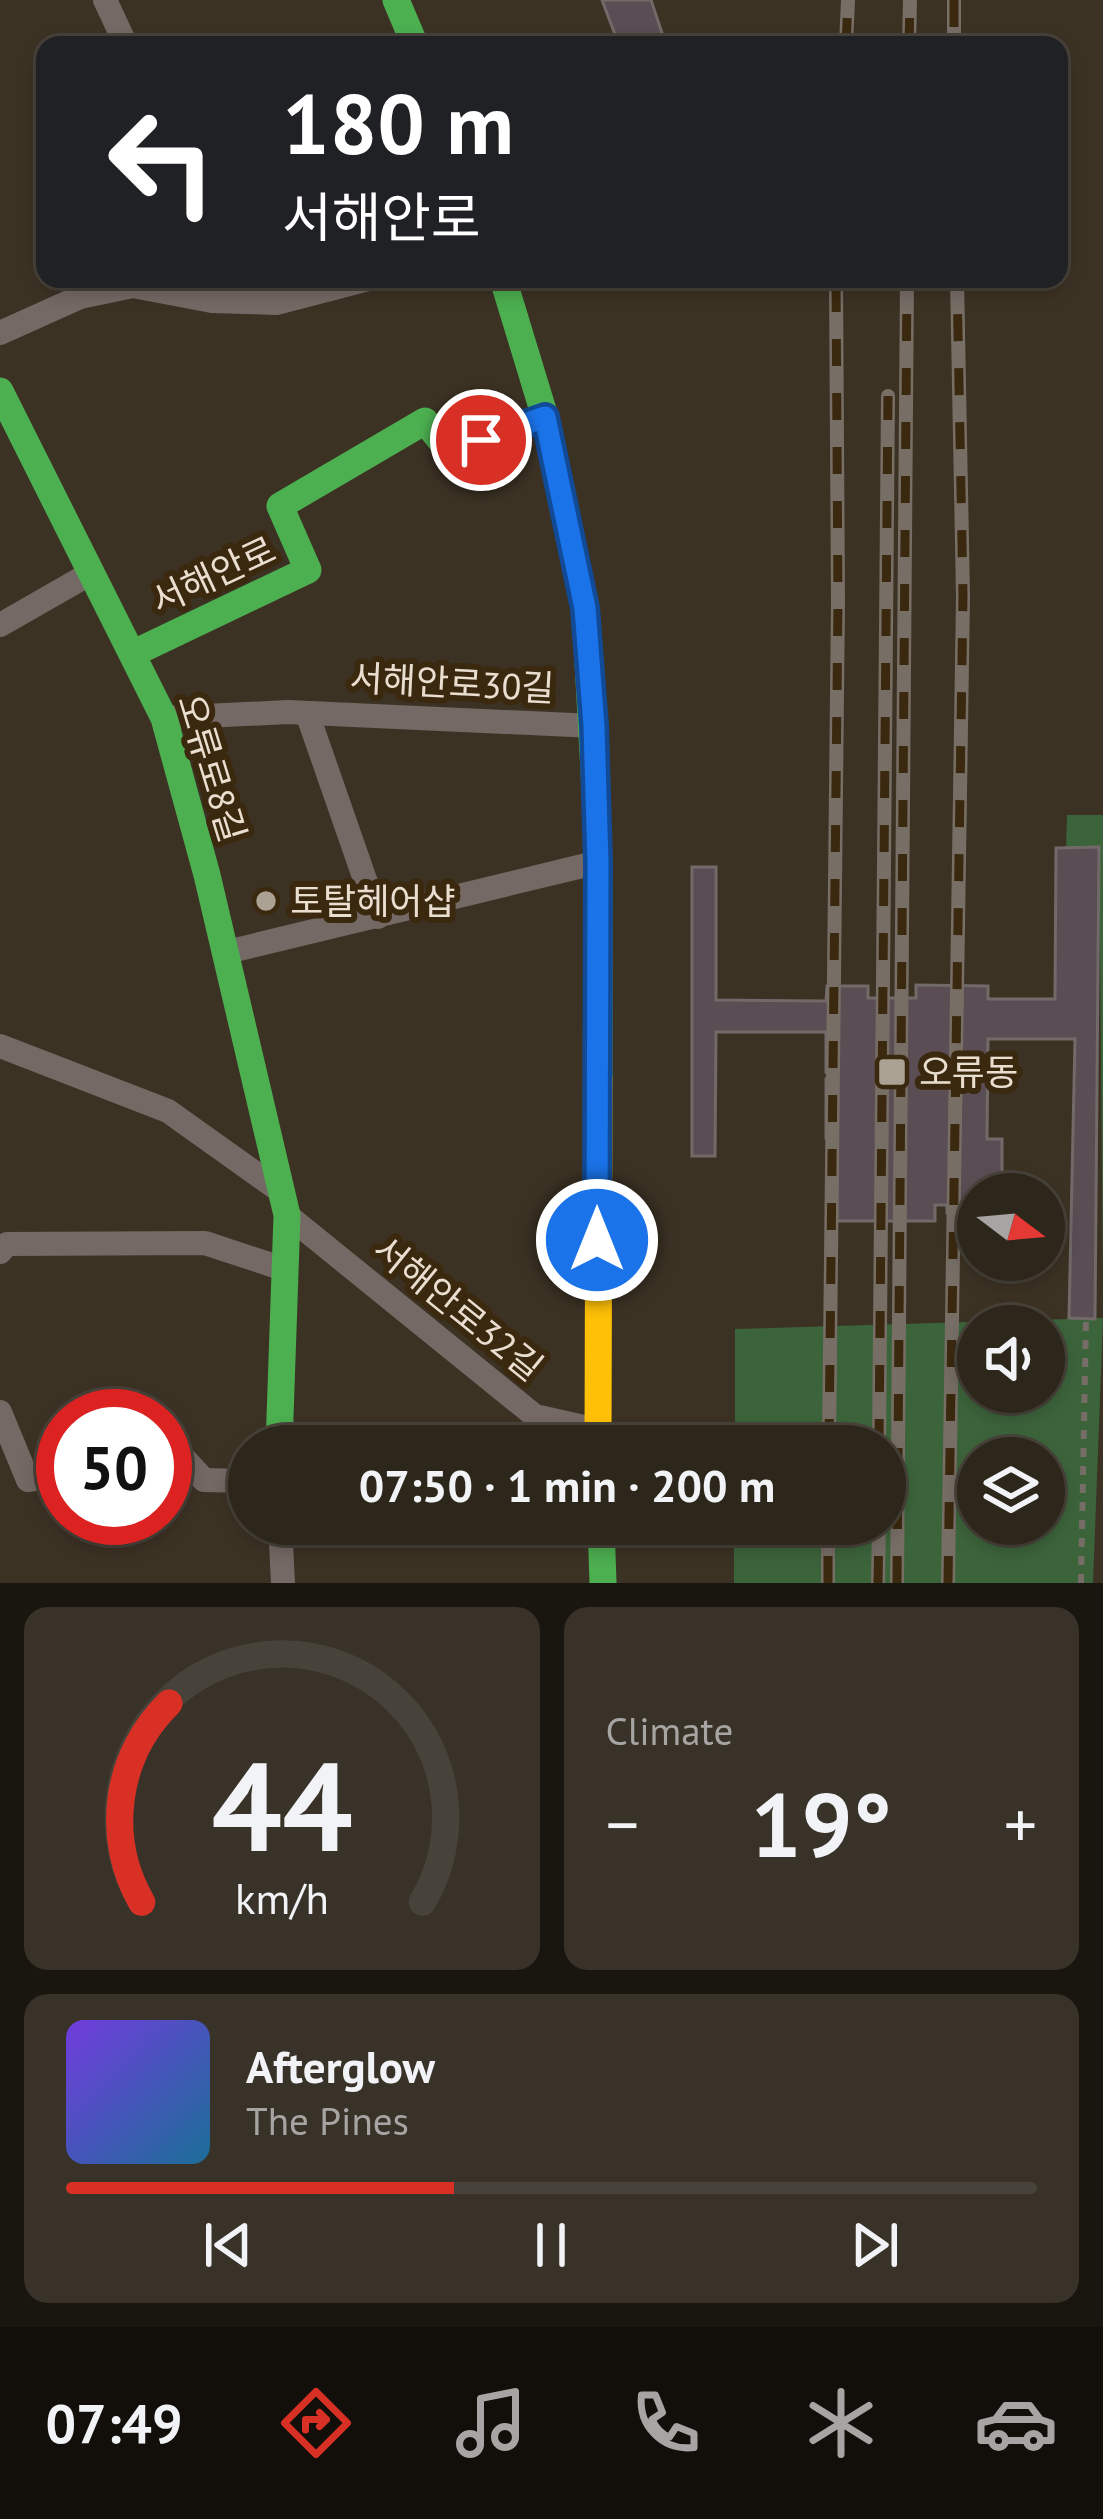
<!DOCTYPE html>
<html lang="en">
<head>
<meta charset="utf-8">
<style>
	:root { --surface:#2d261b; --page:#393228; --text:#f1f3f6; --muted:#a7a5a3; --line:#48433a; --accent:#d93025 }
	body { margin:0; font-family:"PT Sans","Noto Sans KR",sans-serif; background:var(--page); color:var(--text); height:100vh; display:flex; flex-direction:column; font-size:45px; white-space:nowrap }
	* { box-sizing:border-box; margin:0 }
	p { font-size:39px; color:var(--muted) }
	.icon { flex:none; width:66px; height:66px; fill:none; stroke:currentColor; stroke-width:2; stroke-linecap:round; stroke-linejoin:round }
	.map { position:relative; height:1583px; overflow:hidden }
	.panel { display:flex; flex-direction:column; gap:24px; padding:24px; background:#19150f; flex:1 }
	.panel>* { flex:none }
	.top-card { position:absolute; left:36px; top:36px; width:1032px; height:252px; border-radius:24px; box-shadow:0 6px 18px #0003,0 0 0 3px var(--line); background:#202124; color:#fff; overflow:hidden }
	.needle { width:78px; rotate:106deg }
	.tools { position:absolute; left:957px; top:1173px; display:grid; gap:24px }
	.tools a { display:grid; place-items:center; width:108px; height:108px; border-radius:50%; background:var(--surface); box-shadow:0 6px 18px #0003,0 0 0 3px var(--line); font-size:60px }
	.speed { position:absolute; left:36px; top:1389px; display:flex; gap:24px; font-size:60px; font-weight:700; text-align:center }
	.speed>* { display:grid; place-content:center; width:156px; height:156px; border-radius:50%; background:var(--surface); box-shadow:0 6px 18px #0003,0 0 0 3px var(--line); line-height:1 }
	.speed .limit { border:18px solid #d22; background:#fff; color:#111 }
	.pin { position:absolute; display:grid; place-items:center; width:102px; height:102px; color:#fff; margin:-51px; border:6px solid #fff; border-radius:50%; box-shadow:0 3px 12px #0007 }
	.me { position:absolute; width:132px; margin:-66px; rotate:0deg; stroke-linejoin:round; filter:drop-shadow(0 0 9px #0008) }
	.turn { display:flex; align-items:center; gap:42px; height:252px; padding:0 48px; font-size:54px }
	.turn .icon { width:156px; height:156px; stroke-width:2.5 }
	.turn b { display:block; font-size:84px; line-height:102px }
	.big { font-size:90px; font-weight:700; line-height:1.1 }
	.panel .widget { flex:1; display:flex; flex-direction:column; justify-content:center; gap:18px; min-width:0; padding:0 42px; border-radius:24px; background:var(--page) }
	.panel .dial { align-items:center; gap:0 }
	.dial svg { height:312px; overflow:visible; fill:none; stroke:var(--line); stroke-width:7; stroke-linecap:round; text-anchor:middle }
	.dial text { fill:var(--text); stroke:none }
	.song { display:flex; align-items:center; gap:36px }
	.cover { width:144px; height:144px; border-radius:18px; background:linear-gradient(135deg,hsl(260 70% 55%),hsl(200 70% 35%)) }
	.played { height:12px; border-radius:6px; background:linear-gradient(90deg,var(--accent) 40%,var(--line) 40%) }
	.keys { display:flex; justify-content:space-around; direction:ltr }
	.heat { display:flex; justify-content:space-between; align-items:center; font-size:66px; direction:ltr }
	.panel .tiles { flex:1; display:grid; gap:24px; grid-template-columns:1fr 1fr }
	.widget:last-child { grid-column:span 2 }
	.trip { position:absolute; left:228px; top:1425px; width:678px; height:120px; border-radius:60px; background:var(--surface); box-shadow:0 6px 18px #0003,0 0 0 3px var(--line); font-weight:700; line-height:120px; text-align:center }
	.dock { display:flex; height:192px; justify-content:space-around; align-items:center; background:#120f0b; color:var(--muted) }
	.dock .icon { width:84px; height:84px }
	.dock .active { color:var(--accent) }
	.dock b { font-size:54px; color:var(--text) }
	.map>svg:first-child { display:block }
	.green { fill:#3c643b; fill-rule:evenodd }
	.building { fill:#5a4d53; stroke:#726a69; stroke-width:3 }
	.lines { fill:none; stroke-linecap:round; stroke-linejoin:round }
	.path { stroke:#776d67; stroke-width:6; stroke-dasharray:9 9; stroke-linecap:butt }
	.street { stroke:#756965; stroke-width:24 }
	.fast { stroke:#4caf50; stroke-width:27 }
	.slow { stroke:#ffc107; stroke-width:27 }
	.rail-casing { stroke:#776e66; stroke-width:14 }
	.rail { stroke:#3b290f; stroke-width:9; stroke-dasharray:27; stroke-linecap:butt }
	.route-casing { stroke:#114b97; stroke-width:30 }
	.route { stroke:#1a73e8; stroke-width:21 }
	.poi-dot { fill:#aca293; stroke:#3b290f; stroke-width:4.5 }
	.labels { text-anchor:middle; stroke-width:12; stroke-linejoin:round; paint-order:stroke }
	.street-label { font-size:36px; fill:#e9decf; stroke:#3b290f }
	.poi-label { font-size:36px; fill:#e9decf; stroke:#3b290f; text-anchor:start }
</style>
</head>
<body>
<div class="map">
<svg width="1103" height="1583" viewBox="0 0 1103 1583">
	<rect width="100%" height="100%" fill="#3c3224"/>
	<path class="green" d="M1067,815H1103V1283L1099,848H1066Z
		M1103,1318L1093,1583H734V1524H885V1446H735V1329ZM978,1326H1044V1392H978ZM978,1458H1044V1524H978Z"/>
	<path class="building" d="M602,0H651L666,45H619Z
		M1099,847L1095,1319L1069,1318L1075,1039H988L987,1139H1002V1194H978V1213H947V1205H935V1221H837V1138H826V1079H831V1071L826,1072V1032H716L715,1156H692V867H716V1000L826,1001L827,986H868V998H916V985L988,986V999H1055L1056,848Z"/>
	<g class="lines">
		<path class="path" d="M1081,1583L1086,1318"/>
		<path class="street" d="M105,0L126,45
			M0,333L80,297L133,286L212,301L277,303L369,279
			M0,625L91,573
			M307,713L378,917
			M164,718L288,712L594,726
			M227,952L599,862
			M0,1046L168,1111L283,1193
			M287,1215L535,1416L597,1430
			M0,1252L7,1244L205,1243L284,1269
			M0,1412L28,1480L63,1475
			M165,1456L178,1452L204,1480L249,1481
			M280,1524L283,1583"/>
		<path class="fast" d="M396,0L415,45
			M503,279L545,417L585,608L599,862V1079
			M0,391L164,718L207,875L287,1215L279,1446
			M132,654L308,570L280,506L425,421L449,451L545,417
			M601,1524L603,1583"/>
		<path class="slow" d="M598,1446L599,1079"/>
		<defs>
			<path id="rail" d="M954,0V45
				M846,45L848,0
				M909,45L910,0
				M829,1446L838,602L836,279
				M879,1446L888,396
				M828,1583V1524
				M878,1583L879,1524
				M897,1583L907,279
				M948,1583L963,596L957,279"/>
		</defs>
		<use href="#rail" class="rail-casing"/>
		<use href="#rail" class="rail"/>
	</g>
	<g class="lines">
		<defs>
			<path id="route" d="M481,440L545,417L585,608L594,726L598,862L597,1240"/>
		</defs>
		<use href="#route" class="route-casing"/>
		<use href="#route" class="route"/>
	</g>
	<g class="poi-dot">
		<circle cx="266" cy="901" r="12"/>
		<rect x="877" y="1057" width="30" height="30" rx="6"/>
	</g>
	<g class="labels">
		<g class="street-label">
			<text transform="translate(213 575) rotate(-25)" y="13">서해안로</text>
			<text transform="translate(452 683) rotate(3)" y="13">서해안로30길</text>
			<text transform="translate(212 768) rotate(73)" y="13">오류로8길</text>
			<text transform="translate(458 1308) rotate(39)" y="13">서해안로32길</text>
		</g>
		<g class="poi-label">
			<text x="290" y="914">토탈헤어샵</text>
			<text x="919" y="1085">오류동</text>
		</g>
	</g>
</svg>
<div class="tools">
<a><svg class="needle" viewBox="-14 -14 28 28"><path d="M0-13l5 13h-10z" fill="#e53935"/><path d="M0 13l5-13h-10z" fill="#a7a5a3"/></svg></a>
<a><svg class="icon" aria-label="sound" viewBox="0 0 24 24"><path d="M4 9h4l5-4v14l-5-4H4zM17 9q2 3 0 6"/></svg></a>
<a><svg class="icon" aria-label="layers" viewBox="0 0 24 24"><path d="M12 4l9 5-9 5-9-5zM3 14l9 5 9-5"/></svg></a>
</div>
<div class="speed"><div class="limit">50</div></div>
<div class="pin" style="left:481px;top:440px;background:#d93025"><svg class="icon" aria-label="arrive" viewBox="0 0 24 24"><path d="M6 21V4h12l-3 4 3 4H6"/></svg></div>
<svg class="me" style="left:597px;top:1240px" viewBox="-20 -20 40 40"><circle r="17" fill="#1a73e8" stroke="#fff" stroke-width="3"/><path d="M0-11L8 9 0 5-8 9z" fill="#fff"/></svg>
<div class="trip">07:50 · 1 min · 200 m</div>
<div class="top-card">
<div class="turn"><svg class="icon" aria-label="left" viewBox="0 0 24 24"><path d="M17 20v-9H6M10 6l-5 5 5 5"/></svg><div><b>180 m</b>서해안로</div></div>
</div>
</div>
<section class="panel">
<div class="tiles">
<div class="widget dial"><svg viewBox="0 0 100 80">
<path d="M14 69A42 42 0 1 1 86 69"/>
<path d="M14 69A42 42 0 0 1 21 18" stroke="#d93025"/>
<text x="50" y="56" font-size="32" font-weight="700">44</text>
<text x="50" y="72" font-size="11">km/h</text>
</svg></div>
<div class="widget"><p>Climate</p>
<div class="heat"><a>−</a><b class="big">19°</b><a>+</a></div>
</div>
<div class="widget">
<div class="song"><i class="cover"></i><div><b>Afterglow</b><p>The Pines</p></div></div>
<div class="played"></div>
<div class="keys"><svg class="icon" aria-label="previous" viewBox="0 0 24 24"><path d="M18 5L8 12l10 7zM5 5v14"/></svg><svg class="icon" aria-label="pause" viewBox="0 0 24 24"><path d="M8 5v14M16 5v14"/></svg><svg class="icon" aria-label="next" viewBox="0 0 24 24"><path d="M6 5l10 7-10 7zM19 5v14"/></svg></div>
</div>
</div>
</section>
<nav class="dock">
<b>07:49</b>
<svg class="icon active" aria-label="directions" viewBox="0 0 24 24"><path d="M12 3l9 9-9 9-9-9zM9 14v-3h6M13 9l2 2-2 2"/></svg>
<svg class="icon" aria-label="music" viewBox="0 0 24 24"><path d="M9 18V5l10-2v13"/><circle cx="6" cy="18" r="3"/><circle cx="16" cy="16" r="3"/></svg>
<svg class="icon" aria-label="phone" viewBox="0 0 24 24"><path d="M5 4h4l2 5-3 2q2 4 5 5l2-3 5 2v4C11 20 4 13 5 4z"/></svg>
<svg class="icon" aria-label="climate" viewBox="0 0 24 24"><path d="M12 3v18M4 7l16 10M4 17L20 7"/></svg>
<svg class="icon" aria-label="car" viewBox="0 0 24 24"><path d="M5 17H2v-5l4-1 3-4h7l3 4 3 1v5h-3M9 17h6M6 11h13"/><circle cx="7" cy="17" r="2"/><circle cx="17" cy="17" r="2"/></svg>
</nav>
</body>
</html>
